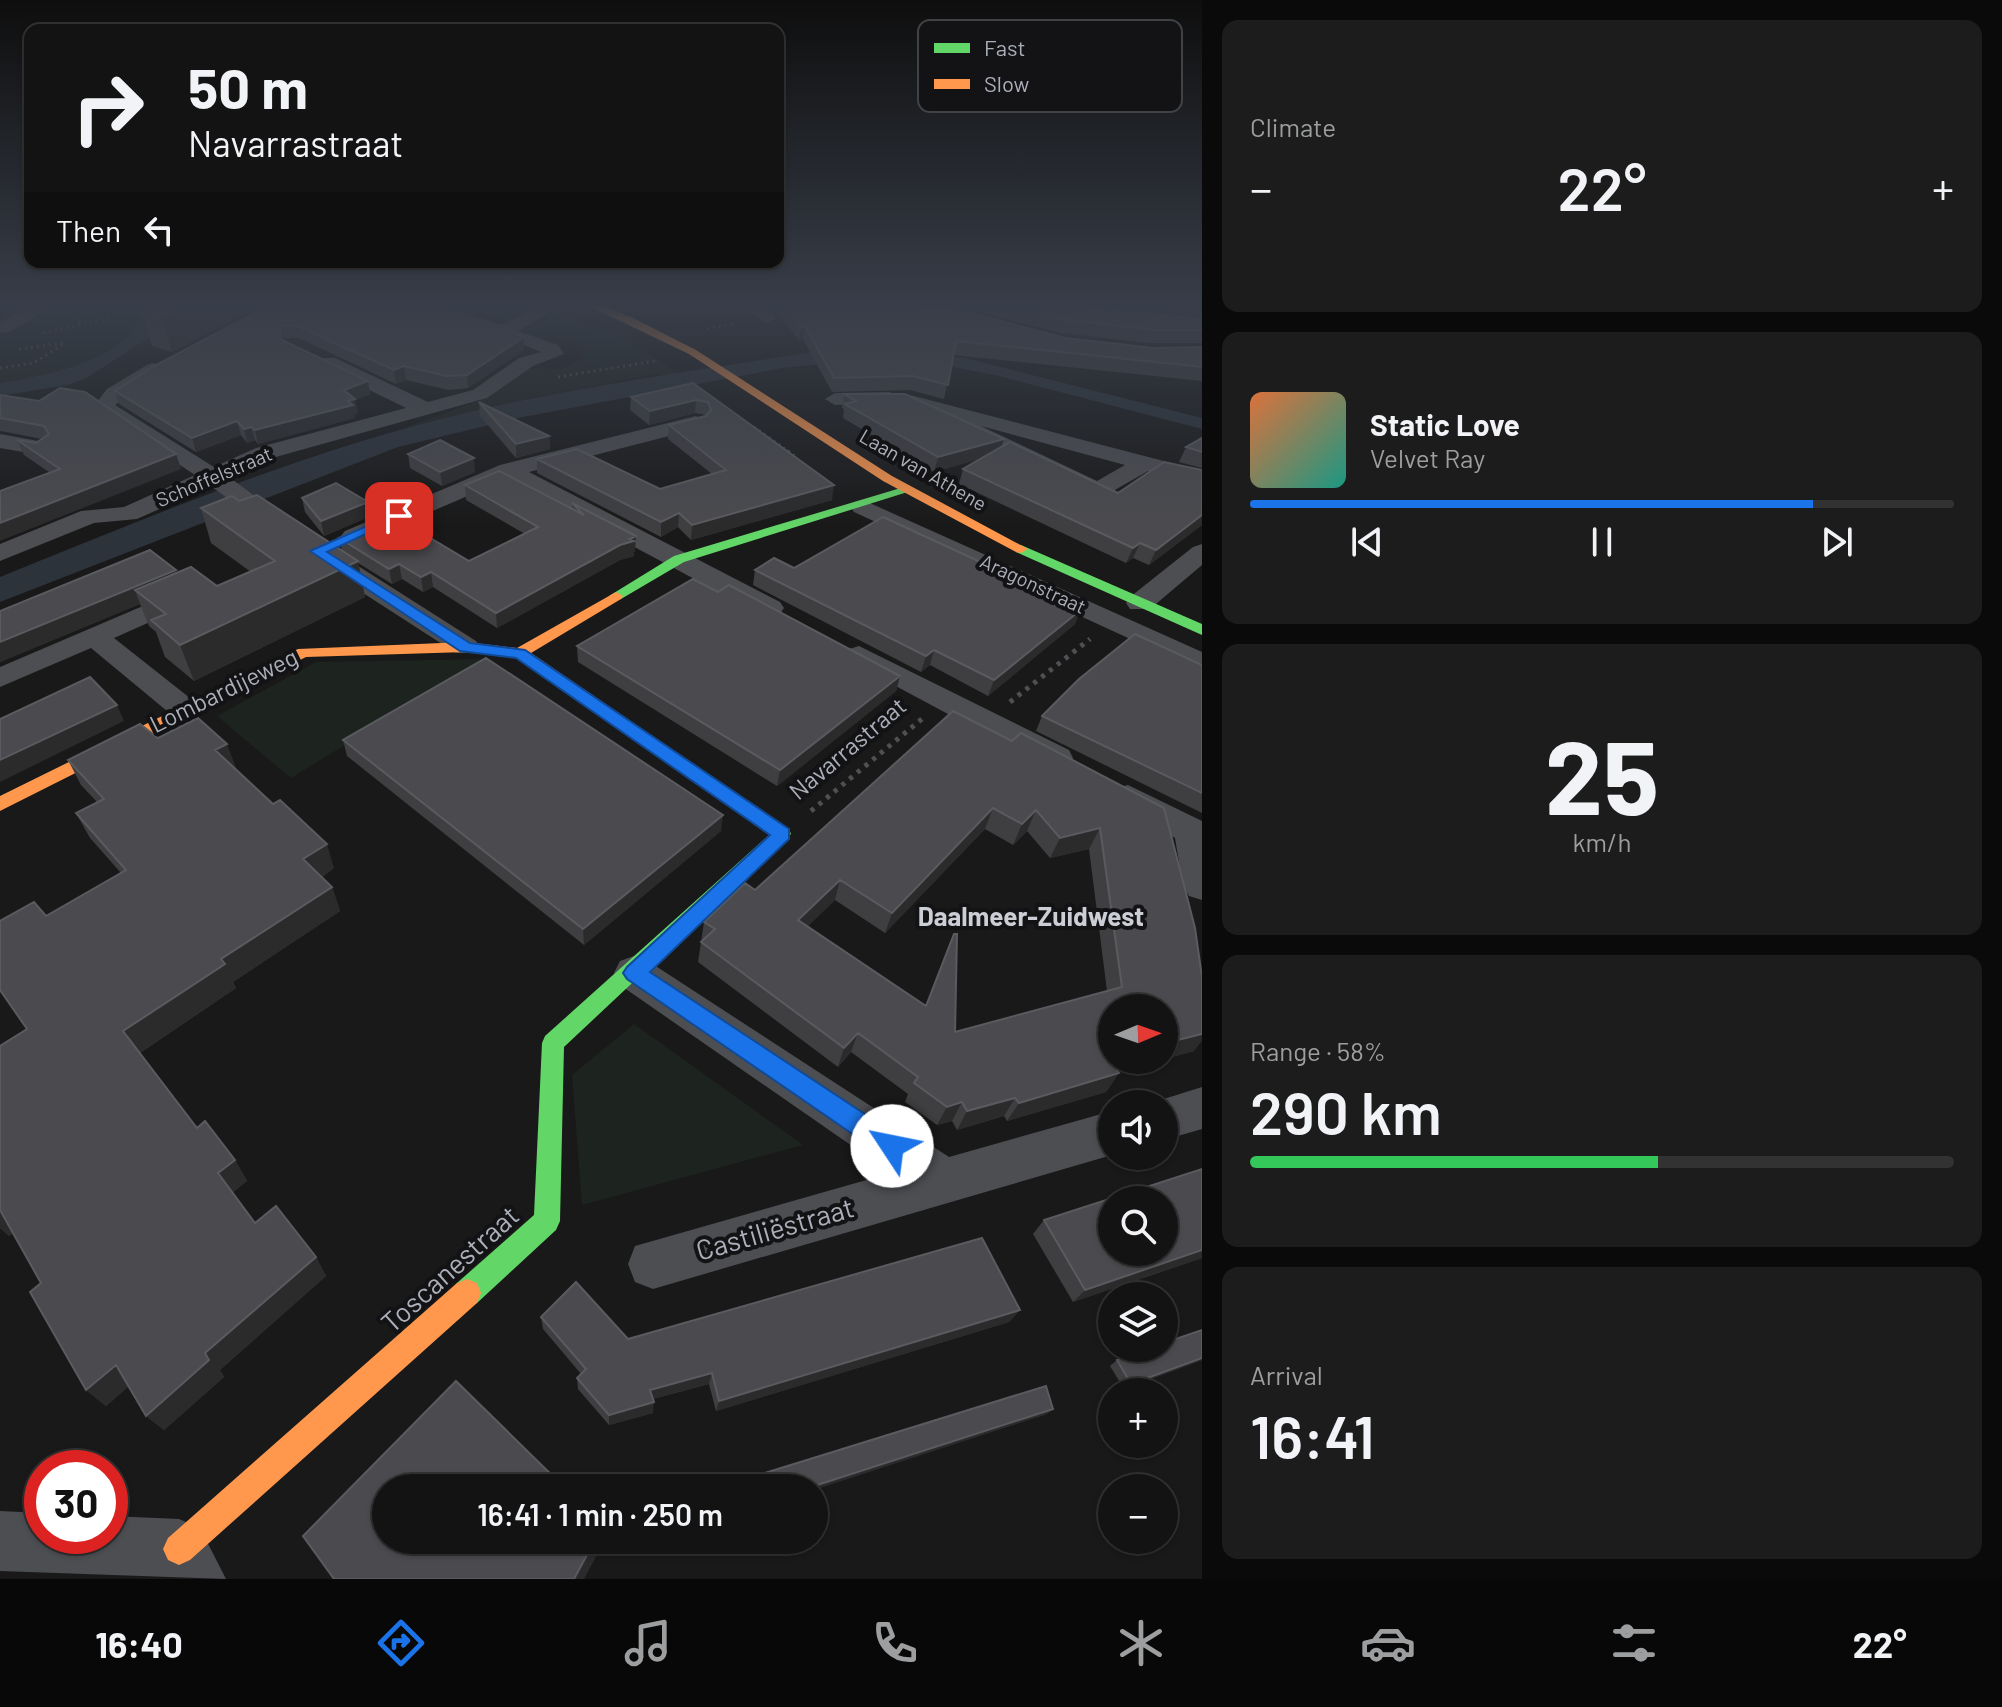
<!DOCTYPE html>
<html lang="en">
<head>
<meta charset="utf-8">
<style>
	:root { --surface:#131313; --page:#1c1c1c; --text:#f1f3f6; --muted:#9d9ea0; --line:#323233; --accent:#1a73e8 }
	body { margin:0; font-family:Barlow,sans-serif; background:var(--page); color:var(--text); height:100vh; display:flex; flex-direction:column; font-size:30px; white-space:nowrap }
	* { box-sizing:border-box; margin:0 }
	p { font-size:26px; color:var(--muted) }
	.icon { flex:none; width:44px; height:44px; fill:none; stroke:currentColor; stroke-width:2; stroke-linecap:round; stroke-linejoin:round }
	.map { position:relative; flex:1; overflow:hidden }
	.sheet { display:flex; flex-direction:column; gap:20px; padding:20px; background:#0a0a0a; width:800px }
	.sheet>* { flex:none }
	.guide { position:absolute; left:24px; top:24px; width:760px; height:244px; border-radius:16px; box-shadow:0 2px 6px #0004,0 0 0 2px var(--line); background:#131313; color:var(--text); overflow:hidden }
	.needle { width:52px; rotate:88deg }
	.fabs { position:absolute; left:1098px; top:994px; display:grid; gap:16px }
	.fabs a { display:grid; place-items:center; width:80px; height:80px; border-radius:50%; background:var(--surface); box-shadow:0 2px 6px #0004,0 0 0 2px var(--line); font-size:40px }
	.speed { position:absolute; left:24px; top:1450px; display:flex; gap:16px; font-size:40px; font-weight:700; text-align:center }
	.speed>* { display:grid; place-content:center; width:104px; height:104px; border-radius:50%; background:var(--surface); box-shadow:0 2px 6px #0004,0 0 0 2px var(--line); line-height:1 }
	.speed .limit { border:12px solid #d22; background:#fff; color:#111 }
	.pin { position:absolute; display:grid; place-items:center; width:68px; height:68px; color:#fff; margin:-34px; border-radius:16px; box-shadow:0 4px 12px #0006 }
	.me { position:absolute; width:88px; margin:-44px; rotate:304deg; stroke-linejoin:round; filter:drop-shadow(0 0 6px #0008) }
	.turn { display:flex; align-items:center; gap:28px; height:168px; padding:0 32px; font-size:36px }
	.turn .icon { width:104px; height:104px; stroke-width:2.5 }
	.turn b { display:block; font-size:56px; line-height:68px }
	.then { display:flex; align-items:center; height:76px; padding:0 32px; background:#0003; gap:16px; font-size:30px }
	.big { font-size:60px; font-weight:600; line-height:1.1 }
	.sheet .widget { flex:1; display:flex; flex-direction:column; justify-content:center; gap:12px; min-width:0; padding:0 28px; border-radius:16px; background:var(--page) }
	.sheet .dial { align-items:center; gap:0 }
	.dial b { font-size:104px; line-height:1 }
	.song { display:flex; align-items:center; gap:24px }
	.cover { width:96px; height:96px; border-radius:12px; background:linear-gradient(135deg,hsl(20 70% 55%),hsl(170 70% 35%)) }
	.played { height:8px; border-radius:4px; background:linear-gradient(90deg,var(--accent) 80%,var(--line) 80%) }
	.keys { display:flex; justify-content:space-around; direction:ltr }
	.heat { display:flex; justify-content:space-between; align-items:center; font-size:44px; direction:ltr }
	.charge { height:12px; border-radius:6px; background:linear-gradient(90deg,#34c759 58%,var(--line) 0) }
	.trip { position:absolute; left:372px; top:1474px; width:456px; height:80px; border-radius:40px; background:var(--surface); box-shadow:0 2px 6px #0004,0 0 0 2px var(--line); font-weight:600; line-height:80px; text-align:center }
	.tab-bar { display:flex; height:128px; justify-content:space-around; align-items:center; background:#080808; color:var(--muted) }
	.tab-bar .icon { width:56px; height:56px }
	.tab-bar .on { color:var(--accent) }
	.tab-bar b { font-size:36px; color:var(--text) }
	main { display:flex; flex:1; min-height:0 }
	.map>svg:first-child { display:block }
	.green { fill:#1d231f }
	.water { fill:#2d333b }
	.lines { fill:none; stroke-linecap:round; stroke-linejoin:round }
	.path-far2 { stroke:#4f5053; stroke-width:3; stroke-dasharray:2 4; stroke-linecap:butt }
	.path-far1 { stroke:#4f5053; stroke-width:4; stroke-dasharray:3 4; stroke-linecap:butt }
	.path { stroke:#4f5053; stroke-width:5; stroke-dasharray:4 6; stroke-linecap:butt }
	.street { fill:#4d4e52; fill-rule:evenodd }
	.fast { fill:#63d668; fill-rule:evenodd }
	.slow { fill:#ff974d; fill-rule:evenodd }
	.wall { fill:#3f3f42; fill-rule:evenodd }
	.shaded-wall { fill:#2b2b2c }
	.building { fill:#4b4b4f; stroke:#5a5b5f; stroke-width:2; fill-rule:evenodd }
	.route { fill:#1a73e8; stroke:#114b97; stroke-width:2 }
	.labels { text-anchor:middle; stroke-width:8; stroke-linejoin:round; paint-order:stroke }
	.far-street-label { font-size:20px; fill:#abafb9; stroke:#131315 }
	.street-label { font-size:24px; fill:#abafb9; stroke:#131315 }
	.neighbourhood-label { font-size:26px; font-weight:bold; fill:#ccced5; stroke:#131315 }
	.near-street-label { font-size:28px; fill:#abafb9; stroke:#131315 }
	.key { fill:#131315; stroke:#414246; stroke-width:2 }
	.key-label { font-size:22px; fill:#abafb9 }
</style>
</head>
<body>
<main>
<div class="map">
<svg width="1202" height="1579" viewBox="0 0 1202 1579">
	<rect width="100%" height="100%" fill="#191919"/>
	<path class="green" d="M0,306H141C140,360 41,376 0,383Z
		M441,306H525L536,309L503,326L496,324L503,320L477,310L466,315Z
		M556,311L628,339L678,374H655L538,397L398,430L486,398L526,368L561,369L584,358L582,348L552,336L541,340L520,332Z
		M486,659L291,778L217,716L316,662Z
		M634,1024L803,1145L582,1205L572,1075Z"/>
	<path class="water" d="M141,306H175L170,324L88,377L68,385L0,396V383C41,376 140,360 141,306Z
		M1075,306H1134L1202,313V320Z
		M813,352L929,353L964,358L1202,418V429L995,375L921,361H856L782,368L518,418L398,447L0,602V577C133,523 265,468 403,429C538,391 675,374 813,352Z"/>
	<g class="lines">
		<path class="path-far2" d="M80,323L76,320L79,311L99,306
			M707,329L737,323
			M43,333L103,320L110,315L107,306
			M19,349L64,343
			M0,368L34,363L65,343
			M558,377L655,361
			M754,427L790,453"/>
		<path class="path-far1" d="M787,451L794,456"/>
		<path class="path" d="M1010,702L1090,639
			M811,811L923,718"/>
		<path class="street" d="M32,306H55L9,332L0,333V322Z
			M538,306H561L518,331L558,345L564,354L533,366L487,398L272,458L229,477L290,522L294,527L290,532H272L211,486L137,519L94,523L0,561V544L81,511L124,507L195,475L93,407L107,389L147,365L154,363L164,369L115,405L214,467L256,448L406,408L321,366L318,362L321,358H335L428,402L473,390L519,358L541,352L471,323L480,318L502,325Z
			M741,306H766L776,318L767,323Z
			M890,392L900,398L897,402L835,405L825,399L835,393Z
			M910,395L1202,471V485L1148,471L1106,495H1090L903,405L900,401ZM981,426L1125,465L1097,481Z
			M696,416L707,422L704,427L529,472L780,602L784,608L780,614H760L507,479L363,541L354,544L341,536L345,531L500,465Z
			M0,434L49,443L52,448L41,455L0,448Z
			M863,500L1202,652V672L854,512L851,507L854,502Z
			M1202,544V565L1150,609H1130L1126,603L1130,597L1193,547Z
			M324,548L333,550L476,641L481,647L476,653H456L315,562L311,556Z
			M185,588L195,590L199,596L195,602L114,638L195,702L200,709L195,716L184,719L173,716L91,648L0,687V667Z
			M859,646L1069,750L1073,758L1069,766L1057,769L1045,766L849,661L844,655L849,649Z
			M1128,785L1202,821V900L1189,896L1183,886L1175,838L1116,806L1111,797L1116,788Z
			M634,956L648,961L949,1157L1112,1111V1155L653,1289L635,1282L628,1264L635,1246L891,1173L620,985L614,973L620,961Z
			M1202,1087V1129L1164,1140V1104H1148Z
			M0,1511L42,1513V1536H110V1516L179,1519L200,1528L226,1579L0,1571Z"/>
		<path class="fast" d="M904,487L914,490L684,562L621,599L616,600L609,596L674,556Z
			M1021,545L1202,624V635L1016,552V546Z
			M731,793L789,829L791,834L564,1047L560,1221L556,1230L477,1303L467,1307L457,1303L453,1293L457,1283L534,1215L542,1043L545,1036L769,835L725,804L722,799L725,794Z"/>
		<path class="slow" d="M589,306H602L631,317L696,350L892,476L1028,549L1021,553L1016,552L883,481L689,354Z
			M616,592L623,596L621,599L531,653L737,794L740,799L737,804H725L516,657L466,652L306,657L0,811V796L298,649L466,642L517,648Z
			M467,1279L477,1283L481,1293L477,1303L190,1560L179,1565L168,1560L163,1549L168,1538L457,1283Z"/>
	</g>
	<path class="wall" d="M259,306L172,352L152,346L141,312Z
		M268,306L524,337V350L468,388L449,390L406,380L396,384L299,338H284V341L368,381L370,394L355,400L358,413L354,414L355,418L258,444L255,440L247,443L241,435L196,452L119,404L115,391Z
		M771,306H827L826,307L1065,338L1154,348L1202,347V381L953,355L944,399L910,390L832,392L803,339L799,340Z
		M954,306H1063L1202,319V343H1149L1062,333Z
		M693,383L832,500L691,540L678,527L661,537L537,473V459L660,489L712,474L668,439L669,425L706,415L695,413L649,425L630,410L631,397Z
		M844,394L1004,439L1001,447L1118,493L1202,470V525L1149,565L1133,558L1126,563L959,484L963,469L982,458L934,472L843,418L844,409L842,408Z
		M0,395L176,454L181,469L49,472L24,455L17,440L36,443L42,439L1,431L0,432Z
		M479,402L549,436L550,449L516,458L480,416Z
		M1202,438V468L1179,462L1186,447Z
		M408,454L475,472L442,486L410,468Z
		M465,485L572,509V503L635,551L634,552V556L620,560L497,628L433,587L423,592L402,579L392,584L358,563L365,597L194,681L165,657L156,632L149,626L140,604L0,662V611L177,573L217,586L251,572L211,543L201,508L239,501L342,551L339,538L469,561L525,534L466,500Z
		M302,498L368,502L371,516L324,536L305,512Z
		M794,568L1075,624L988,696L930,665L921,672L753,585L755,570Z
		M718,592L900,676L896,691L777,786L578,662L577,646Z
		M1202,665V813L1036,731L1042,716Z
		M158,738L236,768L235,769L334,868L322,877L332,887L340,911L233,982L236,988L140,1053L197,1128L235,1160L247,1181L233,1192L255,1223L316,1257L326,1276L220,1370L224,1377L164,1430L146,1416L129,1386L106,1406L86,1390L41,1283L13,1233L9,1236L0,1228V1046L27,1029L121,873L90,838L76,813L97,802L81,785L68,760Z
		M343,740L721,831L584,945L347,756Z
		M1012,741L1164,808L1194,1051L1164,1059V1008L1131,1060L1114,1065L1119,1073L1106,1092L1007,1121L1004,1116L957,1130L952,1121L937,1125L905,1102L908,1094L851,1052L838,1067L698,962L704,922L755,890ZM985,829L1013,845L1027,831L1050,858L1089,849L1107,991L955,1032L926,1006L808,926L835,900L885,933Z
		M1044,1220L1202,1258L1073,1302L1033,1234Z
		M1020,1310L1009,1322L716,1411L709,1384L653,1399V1413L609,1425L578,1389L577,1378L581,1374L543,1329L541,1317L628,1339Z
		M1202,1330V1360L1124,1389L1110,1366L1117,1360Z
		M1047,1414L814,1488H766L762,1478L765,1473Z"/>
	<path class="shaded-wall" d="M184,306H259L172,352L162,317Z
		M281,325L284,338L283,352L280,339Z
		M805,326L803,339L799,340L801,327Z
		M524,337V350L468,388L467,375Z
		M404,366L406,380L396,384L394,370Z
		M368,381L370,394L355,400L358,413L354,414L355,418L258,444L255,430Z
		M696,400L695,413L649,425L650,411Z
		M237,421L241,435L196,452L192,438Z
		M251,427L255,440L247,443L244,429Z
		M549,436L550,449L516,458V444Z
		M1004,439L999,454L934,472L938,457Z
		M176,454L181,469L0,541V523Z
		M474,458L475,472L442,486L440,472Z
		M834,485L832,500L691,540L692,525Z
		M368,502L371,516L324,536L321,521Z
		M679,513L678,527L661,537V522Z
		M1202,515V525L1149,565L1156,550Z
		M636,536L635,551L634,552V556L620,560L497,628L496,613Z
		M1140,543L1133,558L1126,563L1133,548Z
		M358,561L365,597L194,681L180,645Z
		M399,564L402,579L392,584L389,569Z
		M176,570L182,586L135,590L140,604L0,662V642Z
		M431,572L433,587L423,592L421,577Z
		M1082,609L1075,624L988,696L994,680Z
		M934,650L930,665L921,672L926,656Z
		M900,676L896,691L777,786L780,770Z
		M117,705L124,721L0,782V760Z
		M227,744L236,768L224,775L215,750Z
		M993,808L985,829L885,933L892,913Z
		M1036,810L1027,831L1013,845L1022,824Z
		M723,815L721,831L584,945L583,929Z
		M1100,828L1089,849L1050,858L1060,838Z
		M327,844L334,868L311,884L303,859Z
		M840,880L835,900L794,940L798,920Z
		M332,887L340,911L233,982L236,988L138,1054L123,1031L221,959Z
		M858,1033L851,1052L838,1067L844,1048Z
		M1202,1034V1041L1194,1051L1164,1059V1050L1170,1042Z
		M1112,1050V1060H1131L1091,1071L1104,1052Z
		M1119,1073L1106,1092L1007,1121L1019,1103Z
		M1015,1098L1004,1116L957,1130L967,1111Z
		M962,1102L952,1121L937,1125L947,1107Z
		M235,1160L247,1181L231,1193L218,1173Z
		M0,1209L20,1228L9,1236L0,1228Z
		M1202,1250V1258L1073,1302L1085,1290Z
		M316,1257L326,1276L220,1370L224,1377L164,1430L146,1416L205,1353Z
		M1020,1310L1009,1322L716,1411L719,1401Z
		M1202,1358V1360L1124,1389L1131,1384Z
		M116,1365L135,1381L106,1406L86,1390Z
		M712,1373L709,1384L649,1400L650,1390Z
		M654,1402L653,1413L609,1425V1415Z
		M1053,1409L1047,1414L814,1490V1488H808Z
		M595,1540H605L584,1579H574Z"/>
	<path class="building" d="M154,306H184L162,317L141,312Z
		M268,306H440L524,337L467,375L447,376L404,366L394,370L297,326L281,325L280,339L368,381L344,390L355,399L348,401L353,405L255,430L251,427L244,429L237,421L192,438L115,391L154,366Z
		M783,306L955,309L1065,338L1154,348L1202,347V367L956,341L948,385L913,376L834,378L805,326L801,327Z
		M1009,306H1063L1202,319V330H1154L1066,320Z
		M693,383L834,485L692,525L679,513L661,522L537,459L577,449L660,489L726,470L669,425L706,416L711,410L708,402L696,400L650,411L631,397Z
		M60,388L85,392L176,454L0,523V491L60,469L17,440L36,443L49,434L44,426L0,418V395L39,401Z
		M844,394H905L1004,439L938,457L845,404L856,401Z
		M479,402L549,436L516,444Z
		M1202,438V452L1186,447Z
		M440,440L474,458L440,472L408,454Z
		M1010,442L1118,493L1164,462L1202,470V515L1156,550L1140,543L1133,548L963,469Z
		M499,471L584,515L572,503L636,536L630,539L634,541L620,545L496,613L431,572L421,577L399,564L389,569L339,538L392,515L469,561L538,527L465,485Z
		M336,483L368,502L321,521L302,498Z
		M257,495L358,561L180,645L151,620L166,614L135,590L191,567L217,586L275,561L201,508L232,496L239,501Z
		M883,517L1082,609L994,680L934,650L926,656L755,570L774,558L794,568Z
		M150,550L176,570L0,642V611Z
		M693,579L718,592L729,585L900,676L780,770L577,646Z
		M1135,634L1202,665V793L1042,716L1079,679Z
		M486,658L723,815L583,929L343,740Z
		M90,677L117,705L0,760V719Z
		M953,711L1012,741L1021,733L1164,808L1195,928L1202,977V1034L1170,1042L1164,1036V1008H1112V1050L1104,1052L1119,1073L1019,1103L1015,1098L967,1111L962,1102L947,1107L914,1083L918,1077L858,1033L844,1048L701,942L715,929L704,922L745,883L755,890ZM993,808L1022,824L1036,810L1060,838L1100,828L1122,987L955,1032L957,934H954L926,1006L798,920L840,880L892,913Z
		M198,718L227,744L215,750L273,804L280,800L327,844L303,859L332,887L221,959L225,964L123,1031L197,1128L205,1121L235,1160L218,1173L255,1223L276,1206L316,1257L205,1353L209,1360L146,1416L116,1365L86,1390L30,1292L41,1283L0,1210V1046L27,1029L0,990V921L34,902L46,916L126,870L76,813L104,799L68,760L140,724L158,738Z
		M1202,1169V1250L1085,1290L1044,1220ZM1112,1200H1164V1252H1112Z
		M982,1238L1020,1310L719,1401L712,1373L650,1390L654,1402L609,1415L577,1378L586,1369L541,1317L576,1282L628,1339Z
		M1202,1330V1358L1131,1384L1117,1360L1151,1348H1164V1343Z
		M456,1381L565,1488H386V1540H595L574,1579H334L303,1536Z
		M1046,1386L1053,1409L808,1488H770L765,1473Z"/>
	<linearGradient id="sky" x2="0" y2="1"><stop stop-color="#0e0e0e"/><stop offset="0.58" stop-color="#383e49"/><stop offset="1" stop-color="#383e49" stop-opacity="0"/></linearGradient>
	<rect width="1202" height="527" fill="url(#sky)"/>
	<path class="route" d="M394,514L405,516L327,552L470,643L525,650L789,829V839L650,972L901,1138L905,1146L901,1155L892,1158L883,1155L627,979L623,973L627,967L770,835L516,658L460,651L310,551Z"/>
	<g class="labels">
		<g class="far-street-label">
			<text transform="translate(923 470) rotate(30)" y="7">Laan van Athene</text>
			<text transform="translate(214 477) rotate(-23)" y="7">Schoffelstraat</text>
			<text transform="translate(1033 584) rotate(25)" y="7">Aragonstraat</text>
		</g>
		<g class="street-label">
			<text transform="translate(224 691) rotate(-26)" y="8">Lombardijeweg</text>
			<text transform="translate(848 749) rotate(-40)" y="8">Navarrastraat</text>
		</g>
		<g class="neighbourhood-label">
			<text x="1031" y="926">Daalmeer-Zuidwest</text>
		</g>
		<g class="near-street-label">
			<text transform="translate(775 1229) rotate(-16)" y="10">Castiliëstraat</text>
			<text transform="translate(450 1269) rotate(-42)" y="10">Toscanestraat</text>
		</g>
	</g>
	<rect x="918" y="20" width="264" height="92" rx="12" class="key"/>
	<rect x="934" y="43" width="36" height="10" fill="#63d668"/>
	<rect x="934" y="79" width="36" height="10" fill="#ff974d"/>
	<g class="key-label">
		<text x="984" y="56">Fast</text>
		<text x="984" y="92">Slow</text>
	</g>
</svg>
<div class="fabs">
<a><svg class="needle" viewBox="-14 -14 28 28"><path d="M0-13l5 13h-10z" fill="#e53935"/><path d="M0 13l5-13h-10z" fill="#9d9ea0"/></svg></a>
<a><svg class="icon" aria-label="sound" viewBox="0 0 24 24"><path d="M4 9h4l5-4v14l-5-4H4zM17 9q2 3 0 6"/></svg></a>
<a><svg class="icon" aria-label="search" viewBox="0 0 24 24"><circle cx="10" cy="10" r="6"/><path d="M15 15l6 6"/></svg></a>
<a><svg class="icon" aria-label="layers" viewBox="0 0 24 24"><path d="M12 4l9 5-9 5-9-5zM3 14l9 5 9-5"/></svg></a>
<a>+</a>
<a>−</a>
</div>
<div class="speed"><div class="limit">30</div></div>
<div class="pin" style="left:399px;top:516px;background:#d93025"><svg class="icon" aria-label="arrive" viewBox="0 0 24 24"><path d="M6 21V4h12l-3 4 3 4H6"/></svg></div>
<svg class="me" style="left:892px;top:1146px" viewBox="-20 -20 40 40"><circle r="19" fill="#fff"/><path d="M0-13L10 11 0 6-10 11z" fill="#1a73e8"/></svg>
<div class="trip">16:41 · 1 min · 250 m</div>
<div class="guide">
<div class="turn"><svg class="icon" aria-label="right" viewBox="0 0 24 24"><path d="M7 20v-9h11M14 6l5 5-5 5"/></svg><div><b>50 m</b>Navarrastraat</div></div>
<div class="then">Then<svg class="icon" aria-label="left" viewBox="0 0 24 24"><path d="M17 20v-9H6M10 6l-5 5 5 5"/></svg></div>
</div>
</div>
<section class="sheet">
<div class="widget"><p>Climate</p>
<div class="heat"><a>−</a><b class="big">22°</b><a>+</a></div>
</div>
<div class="widget">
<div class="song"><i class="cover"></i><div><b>Static Love</b><p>Velvet Ray</p></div></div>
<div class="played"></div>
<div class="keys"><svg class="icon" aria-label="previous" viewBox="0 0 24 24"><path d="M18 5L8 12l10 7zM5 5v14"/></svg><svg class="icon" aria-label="pause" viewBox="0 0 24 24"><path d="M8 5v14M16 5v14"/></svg><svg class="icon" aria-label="next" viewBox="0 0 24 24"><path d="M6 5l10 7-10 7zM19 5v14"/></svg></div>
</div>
<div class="widget dial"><b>25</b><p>km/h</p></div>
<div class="widget"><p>Range · 58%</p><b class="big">290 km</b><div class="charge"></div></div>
<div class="widget"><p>Arrival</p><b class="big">16:41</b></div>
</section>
</main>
<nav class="tab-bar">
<b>16:40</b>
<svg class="icon on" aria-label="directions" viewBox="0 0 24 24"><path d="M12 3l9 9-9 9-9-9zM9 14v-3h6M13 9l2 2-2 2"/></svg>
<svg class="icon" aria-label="music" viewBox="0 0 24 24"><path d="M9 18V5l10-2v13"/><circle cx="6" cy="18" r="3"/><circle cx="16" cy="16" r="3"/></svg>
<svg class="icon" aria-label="phone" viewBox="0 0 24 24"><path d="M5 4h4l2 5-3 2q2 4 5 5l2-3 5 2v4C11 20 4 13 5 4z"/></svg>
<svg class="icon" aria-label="climate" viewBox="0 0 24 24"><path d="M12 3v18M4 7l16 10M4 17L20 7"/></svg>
<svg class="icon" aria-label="car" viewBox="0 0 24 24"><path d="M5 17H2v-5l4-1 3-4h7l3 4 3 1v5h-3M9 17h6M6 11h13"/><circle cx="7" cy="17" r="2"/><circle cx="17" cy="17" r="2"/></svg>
<svg class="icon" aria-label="filters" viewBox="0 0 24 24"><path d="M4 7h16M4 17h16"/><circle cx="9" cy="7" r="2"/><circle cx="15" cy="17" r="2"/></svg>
<b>22°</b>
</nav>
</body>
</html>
